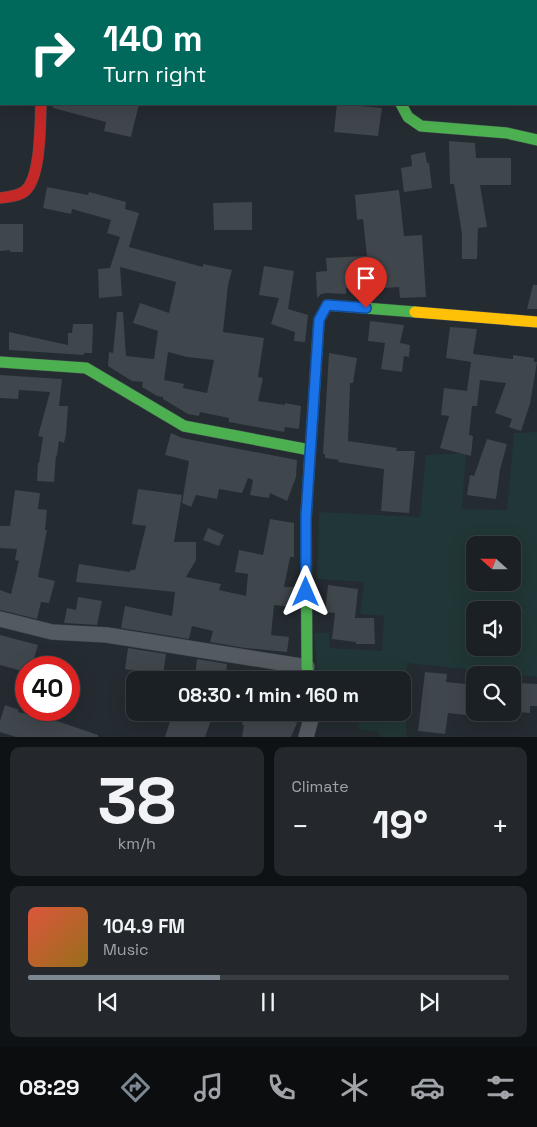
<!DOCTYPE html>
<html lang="en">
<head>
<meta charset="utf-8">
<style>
	:root { --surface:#1b2025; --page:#24282d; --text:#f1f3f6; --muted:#a0a3a7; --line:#393e42; --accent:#7c8791 }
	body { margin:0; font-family:"Space Grotesk",sans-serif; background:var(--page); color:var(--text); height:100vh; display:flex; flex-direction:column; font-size:19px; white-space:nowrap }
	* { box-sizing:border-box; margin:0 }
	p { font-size:16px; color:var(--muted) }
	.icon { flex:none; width:28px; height:28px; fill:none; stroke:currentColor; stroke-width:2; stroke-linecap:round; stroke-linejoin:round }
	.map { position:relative; height:737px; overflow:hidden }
	.side { display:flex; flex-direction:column; gap:10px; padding:10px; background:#0f1214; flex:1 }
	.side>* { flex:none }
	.top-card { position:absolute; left:0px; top:0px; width:538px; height:105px; box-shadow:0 5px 20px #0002,0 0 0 1px var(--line); background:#00695c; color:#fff; overflow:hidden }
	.needle { width:32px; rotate:291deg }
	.fabs { position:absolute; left:466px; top:536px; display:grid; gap:10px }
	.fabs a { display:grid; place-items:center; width:55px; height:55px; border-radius:10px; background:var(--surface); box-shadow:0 5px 20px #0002,0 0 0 1px var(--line); font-size:25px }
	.speed { position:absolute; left:15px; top:656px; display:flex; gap:10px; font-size:25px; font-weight:700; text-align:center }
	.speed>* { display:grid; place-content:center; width:65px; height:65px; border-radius:50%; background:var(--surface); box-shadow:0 5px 20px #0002,0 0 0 1px var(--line); line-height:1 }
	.speed .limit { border:8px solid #d22; background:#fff; color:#111 }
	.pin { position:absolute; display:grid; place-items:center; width:42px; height:42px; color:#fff; margin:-51px -21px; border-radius:50% 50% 50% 0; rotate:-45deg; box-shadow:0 0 5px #0007 }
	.pin .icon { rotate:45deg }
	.me { position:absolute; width:55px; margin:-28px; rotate:0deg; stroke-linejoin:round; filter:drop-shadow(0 0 4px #0008) }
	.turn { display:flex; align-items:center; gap:18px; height:105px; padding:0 20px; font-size:22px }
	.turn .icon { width:65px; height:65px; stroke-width:2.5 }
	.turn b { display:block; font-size:35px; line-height:42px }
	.big { font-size:38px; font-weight:800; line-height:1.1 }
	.side .card { flex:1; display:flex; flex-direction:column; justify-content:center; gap:8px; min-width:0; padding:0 18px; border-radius:10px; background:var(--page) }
	.side .dial { align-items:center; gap:0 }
	.dial b { font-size:65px; line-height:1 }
	.song { display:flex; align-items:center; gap:15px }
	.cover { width:60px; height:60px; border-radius:8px; background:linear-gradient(135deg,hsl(10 70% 55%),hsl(40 70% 35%)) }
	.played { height:5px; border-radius:2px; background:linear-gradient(90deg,var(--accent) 40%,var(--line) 40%) }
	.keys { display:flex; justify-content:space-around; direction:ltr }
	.heat { display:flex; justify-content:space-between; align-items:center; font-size:28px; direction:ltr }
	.side .tiles { flex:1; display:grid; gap:10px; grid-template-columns:1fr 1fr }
	.card:last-child { grid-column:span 2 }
	.trip { position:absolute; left:126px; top:671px; width:285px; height:50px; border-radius:10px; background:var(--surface); box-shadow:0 5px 20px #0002,0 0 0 1px var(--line); font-weight:800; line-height:50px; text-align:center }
	.tab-bar { display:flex; height:80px; justify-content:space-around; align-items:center; background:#0b0d0f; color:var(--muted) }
	.tab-bar .icon { width:35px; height:35px }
	.tab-bar .active { color:var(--accent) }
	.tab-bar b { font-size:22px; color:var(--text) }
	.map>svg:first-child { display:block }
	.green { fill:#213636; fill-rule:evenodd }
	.building { fill:#3f464c; fill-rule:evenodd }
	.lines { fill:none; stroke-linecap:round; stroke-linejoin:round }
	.street-casing { stroke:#41484e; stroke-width:16 }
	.fast-casing { stroke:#41484e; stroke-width:12 }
	.slow-casing { stroke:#41484e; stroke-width:12 }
	.jam-casing { stroke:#41484e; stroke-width:12 }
	.street { stroke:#535a60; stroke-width:15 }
	.fast { stroke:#4caf50; stroke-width:11 }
	.slow { stroke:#ffc107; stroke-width:11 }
	.jam { stroke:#c62828; stroke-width:11 }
	.route-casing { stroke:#114b97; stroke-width:12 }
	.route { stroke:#1a73e8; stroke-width:9 }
</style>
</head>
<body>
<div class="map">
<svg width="537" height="737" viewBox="0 0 537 737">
	<rect width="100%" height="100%" fill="#242b31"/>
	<path class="green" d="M537,432V677L407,663L406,737H379V732L358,729L359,713L402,712V680H337L318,678L314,633H329L330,648L382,651L384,616L360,614L364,582L317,579L319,512L420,517L426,455L466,453L462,509L507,510L514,433ZM475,545H512V582H475ZM475,610H512V648H475Z"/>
	<path class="building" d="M53,104H139L131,137L104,131L106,122L53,108Z
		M337,104L382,108L378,136L334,132Z
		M449,141L475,143L476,158H511V185H480L487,227L478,228L477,259H462V234L454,184H450Z
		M425,152L427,163H429L432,188L404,192L401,168L412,166L411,155Z
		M47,187L88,195L89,192L126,202L125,209L139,213L129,247L203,267V264L232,270L228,285L223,332L264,338L258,377L263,378L258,401L285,405V403L301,406L299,429L285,427L284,432L229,422V418L200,412L199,416L188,414L163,399V397L157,396L142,387L143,382L132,381L108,366L109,352L113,353L117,312H123L126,356L154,359L158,331L133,323L140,303L169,313L176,282L120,267L122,296L99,298L98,269L110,268L120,237L107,233L111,220L72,209L71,214L43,208ZM168,352L187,357L214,360L207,393L183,388L184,384L164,380Z
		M399,190L404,236L422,235L426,297L400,298L399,287L370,289V288H346V294L327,293L321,294L317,298L316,272L327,271L326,258L367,256L363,219L357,220L355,195Z
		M252,202V230H214L213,203Z
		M0,224H23V252H10V250L0,251Z
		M264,266L294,271L288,309L308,315L305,342L294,341L295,332L271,324L279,298L259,295Z
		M533,285H537V309H527Z
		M370,321L404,325L400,343L410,345L409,357L404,356L402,372L381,369L385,343L368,341Z
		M73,324H93L92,353H84V355L9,350V332L68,345V333H72Z
		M450,327L477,329L473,354L513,359V355L534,358V362H537L530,404L521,431L509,427L512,419L495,413L506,383L480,380L477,406H472L469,435L473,436L471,456L440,448L449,416L441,415L444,388L467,391L471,362L446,358Z
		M329,353L357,358L353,383H350L348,441L397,448L396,451H415L409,513L381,511L384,469L338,462L339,460L325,458V454H323Z
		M0,375L62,379L59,406H68L66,434L64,443L59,441L57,456L56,455L54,482L37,481L38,463H39L43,437L38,436L50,392L19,390L18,399L0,398Z
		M171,433L182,438L297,460L296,477L287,501L270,493L269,498L250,495L253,480L248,478L242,493L219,489L217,499L196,495L191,507L182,503L189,461L165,455Z
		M487,439L507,444L500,470L496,499L467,495L470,475L474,476Z
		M138,489L182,495L174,542H196V560L186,577L221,584L219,590L246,596L248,574L235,572L239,550L263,555L270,519L294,523V557H290L284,587H294V607L274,605L271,635L289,637L287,652L245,648L210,642L213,631L192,626L189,639L121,628L125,606L172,616L175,592L76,582L79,564L130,572V570H135L146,526L132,524Z
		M15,490L40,493L38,509L47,510L45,530H47L38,577L55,581L49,603L41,602L37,619L0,610V590L11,594L19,561L15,560L17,549L0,548V526H10Z
		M208,528L224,535L219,546L203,540Z
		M328,585L358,589L355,618H374L375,644H356V642L332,639L335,613L325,612Z
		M78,597L102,601L97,625L64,623L67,608L76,610Z
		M0,635L38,645L31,668H26V672L0,665Z
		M128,648L166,654L163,675L125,669Z
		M197,659L227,664L225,680L195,678Z
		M425,672L447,674L446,682L475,685V705L467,704L466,715L448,713L445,734L418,731Z
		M520,683L537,684V706H530V713L518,712Z
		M5,705L19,710L18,712L60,722L98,735V737H16L0,732V721Z
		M173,712H214L205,737H165Z
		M244,712H271L297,723L291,737H242L244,725H242Z"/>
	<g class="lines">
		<defs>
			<path id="street" d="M0,31H1
				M0,619L52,632L107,635L307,667
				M306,737L313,712"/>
			<path id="fast" d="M413,0V1
				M401,104L408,117L421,126L507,133L537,140
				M0,362L86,368L184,426L310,450
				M309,680L307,667L306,517L319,320L327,305L415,312"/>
			<path id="slow" d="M415,312L537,322"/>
			<path id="jam" d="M45,0V1
				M0,198C9,197 20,196 26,190C41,175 40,125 41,104"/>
		</defs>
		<use href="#street" class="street-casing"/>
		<use href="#fast" class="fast-casing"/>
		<use href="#slow" class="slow-casing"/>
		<use href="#jam" class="jam-casing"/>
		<use href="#street" class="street"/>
		<use href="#fast" class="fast"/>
		<use href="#slow" class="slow"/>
		<use href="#jam" class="jam"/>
	</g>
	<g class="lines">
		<defs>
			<path id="route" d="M306,592V517L319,320L327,305L366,308"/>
		</defs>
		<use href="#route" class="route-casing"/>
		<use href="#route" class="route"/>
	</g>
</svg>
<div class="fabs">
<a><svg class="needle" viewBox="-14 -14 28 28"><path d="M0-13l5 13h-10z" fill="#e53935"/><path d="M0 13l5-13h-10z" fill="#a0a3a7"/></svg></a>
<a><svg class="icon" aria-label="sound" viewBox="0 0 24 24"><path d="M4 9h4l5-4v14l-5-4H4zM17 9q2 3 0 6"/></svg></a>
<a><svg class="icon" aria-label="search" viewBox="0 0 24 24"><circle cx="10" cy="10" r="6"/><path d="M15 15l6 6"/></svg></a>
</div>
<div class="speed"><div class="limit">40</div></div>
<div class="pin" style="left:366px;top:308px;background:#d93025"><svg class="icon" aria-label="arrive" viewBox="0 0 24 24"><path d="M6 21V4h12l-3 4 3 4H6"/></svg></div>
<svg class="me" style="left:306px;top:592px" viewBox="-20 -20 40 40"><path d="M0-17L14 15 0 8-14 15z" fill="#1a73e8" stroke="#fff" stroke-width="4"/></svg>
<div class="trip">08:30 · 1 min · 160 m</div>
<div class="top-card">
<div class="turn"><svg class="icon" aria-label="right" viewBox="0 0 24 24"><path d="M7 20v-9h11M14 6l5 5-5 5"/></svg><div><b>140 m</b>Turn right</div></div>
</div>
</div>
<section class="side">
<div class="tiles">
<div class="card dial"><b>38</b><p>km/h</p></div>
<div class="card"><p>Climate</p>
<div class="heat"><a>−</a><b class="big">19°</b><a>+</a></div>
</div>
<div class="card">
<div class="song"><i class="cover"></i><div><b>104.9 FM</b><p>Music</p></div></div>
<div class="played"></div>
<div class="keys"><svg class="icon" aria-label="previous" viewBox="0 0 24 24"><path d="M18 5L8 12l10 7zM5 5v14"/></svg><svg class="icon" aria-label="pause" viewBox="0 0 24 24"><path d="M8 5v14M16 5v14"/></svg><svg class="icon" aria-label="next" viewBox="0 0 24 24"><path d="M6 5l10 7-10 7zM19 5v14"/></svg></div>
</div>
</div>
</section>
<nav class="tab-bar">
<b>08:29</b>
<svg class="icon active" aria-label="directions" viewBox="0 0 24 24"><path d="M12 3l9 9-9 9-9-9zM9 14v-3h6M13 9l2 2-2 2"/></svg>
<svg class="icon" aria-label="music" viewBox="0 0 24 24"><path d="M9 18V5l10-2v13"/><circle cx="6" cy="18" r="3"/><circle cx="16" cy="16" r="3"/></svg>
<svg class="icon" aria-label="phone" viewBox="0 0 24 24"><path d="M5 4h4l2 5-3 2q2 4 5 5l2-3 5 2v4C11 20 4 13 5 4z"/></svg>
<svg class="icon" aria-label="climate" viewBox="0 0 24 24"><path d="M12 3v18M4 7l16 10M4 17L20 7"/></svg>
<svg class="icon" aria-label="car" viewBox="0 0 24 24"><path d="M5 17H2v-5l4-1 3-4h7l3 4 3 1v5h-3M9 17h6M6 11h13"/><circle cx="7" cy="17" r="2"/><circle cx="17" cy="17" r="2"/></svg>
<svg class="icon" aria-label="filters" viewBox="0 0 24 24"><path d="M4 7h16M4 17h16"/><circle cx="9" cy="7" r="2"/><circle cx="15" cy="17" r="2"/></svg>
</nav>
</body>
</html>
